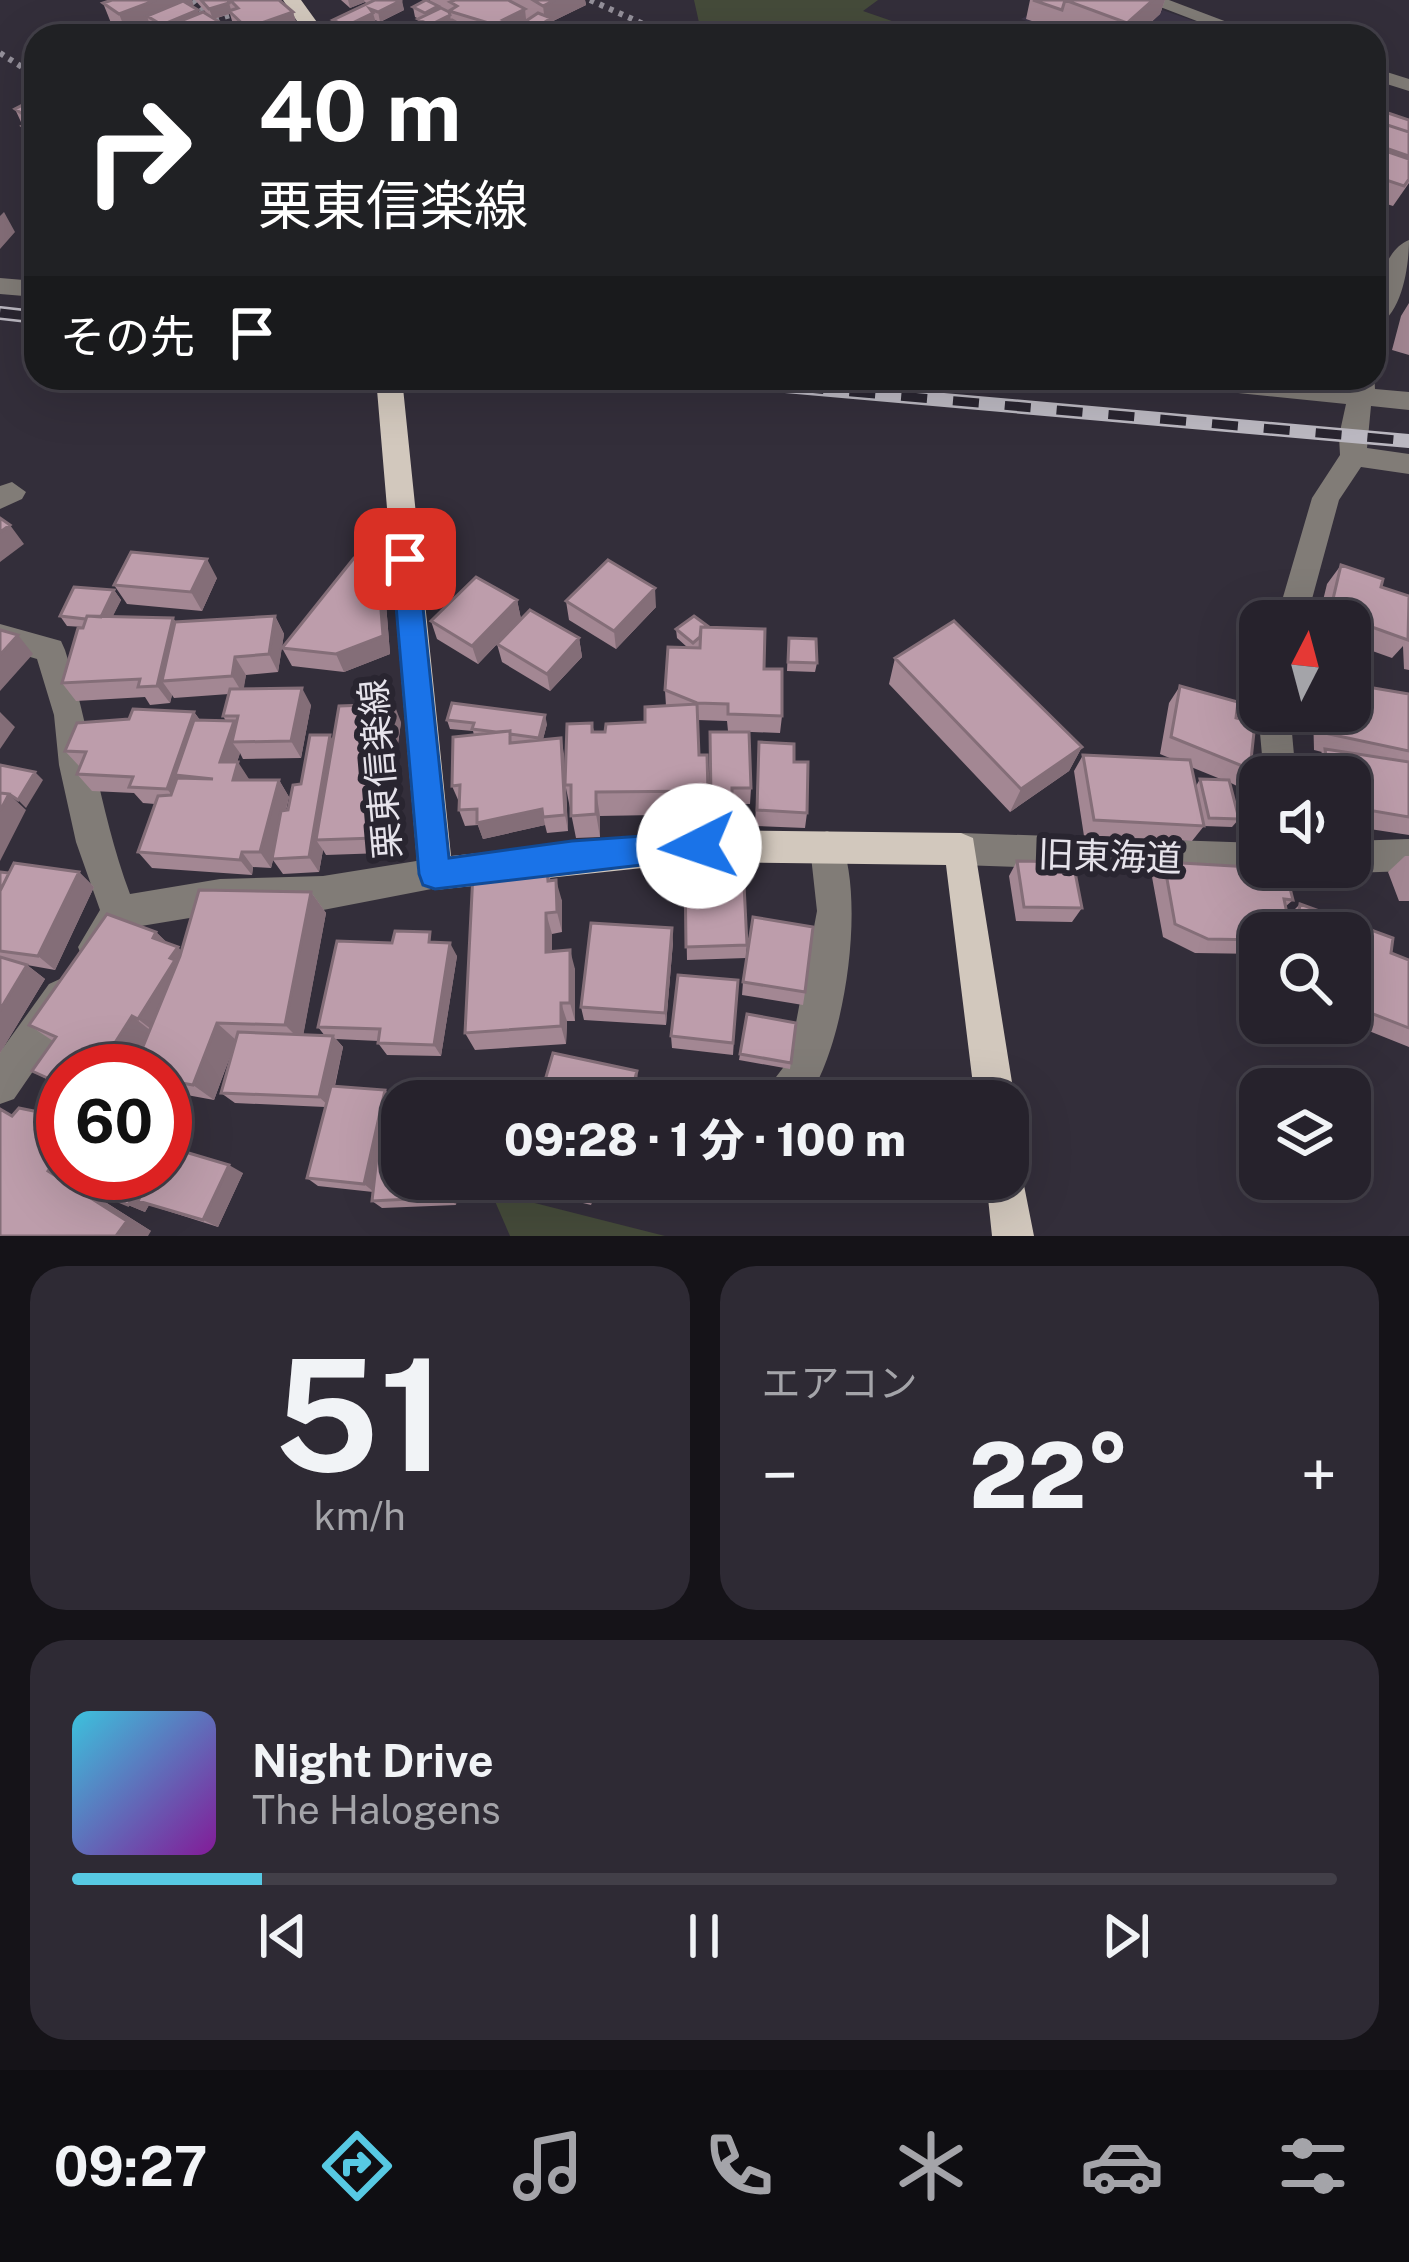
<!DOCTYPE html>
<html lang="ja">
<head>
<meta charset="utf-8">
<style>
	:root { --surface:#26222c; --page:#2e2a34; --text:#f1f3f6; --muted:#a4a4a9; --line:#423f48; --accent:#57c9e3 }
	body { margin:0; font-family:"Public Sans","Noto Sans JP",sans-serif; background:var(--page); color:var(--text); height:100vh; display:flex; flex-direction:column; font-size:45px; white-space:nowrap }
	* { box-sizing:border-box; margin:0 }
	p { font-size:39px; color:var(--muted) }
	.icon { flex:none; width:66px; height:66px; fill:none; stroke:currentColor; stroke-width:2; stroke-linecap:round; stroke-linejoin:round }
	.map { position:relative; height:1236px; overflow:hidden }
	.panel { display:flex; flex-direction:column; gap:30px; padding:30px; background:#151318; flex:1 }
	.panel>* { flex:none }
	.guide { position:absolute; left:24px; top:24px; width:1362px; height:366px; border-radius:36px; box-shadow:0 12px 48px #0002,0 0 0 3px var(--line); background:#202124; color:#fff; overflow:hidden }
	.needle { width:78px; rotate:6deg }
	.buttons { position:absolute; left:1239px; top:600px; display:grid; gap:24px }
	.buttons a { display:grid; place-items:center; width:132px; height:132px; border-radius:24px; background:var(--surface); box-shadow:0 12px 48px #0002,0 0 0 3px var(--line); font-size:60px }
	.speed { position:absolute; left:36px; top:1044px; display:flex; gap:24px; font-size:60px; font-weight:700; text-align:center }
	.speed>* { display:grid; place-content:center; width:156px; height:156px; border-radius:50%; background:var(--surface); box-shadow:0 12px 48px #0002,0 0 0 3px var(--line); line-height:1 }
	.speed .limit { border:18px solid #d22; background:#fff; color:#111 }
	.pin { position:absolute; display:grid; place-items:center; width:102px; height:102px; color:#fff; margin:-51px; border-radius:24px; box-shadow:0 6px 18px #0006 }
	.me { position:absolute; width:132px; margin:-66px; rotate:266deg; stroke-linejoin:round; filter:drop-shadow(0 0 9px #0008) }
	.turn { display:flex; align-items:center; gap:42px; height:252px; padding:0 36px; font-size:54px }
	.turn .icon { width:156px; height:156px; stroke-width:2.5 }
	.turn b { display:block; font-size:84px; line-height:102px }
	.then { display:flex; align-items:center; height:114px; padding:0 36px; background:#0003; gap:24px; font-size:45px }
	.big { font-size:90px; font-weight:800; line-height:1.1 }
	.panel .card { flex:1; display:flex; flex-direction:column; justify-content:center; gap:18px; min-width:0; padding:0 42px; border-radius:36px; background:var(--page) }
	.panel .dial { align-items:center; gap:0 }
	.dial b { font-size:156px; line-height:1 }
	.song { display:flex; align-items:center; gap:36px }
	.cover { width:144px; height:144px; border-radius:18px; background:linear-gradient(135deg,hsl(190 70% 55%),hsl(290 70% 35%)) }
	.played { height:12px; border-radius:6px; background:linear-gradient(90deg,var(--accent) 15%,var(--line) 15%) }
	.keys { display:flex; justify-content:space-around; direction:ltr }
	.heat { display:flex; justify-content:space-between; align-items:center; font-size:66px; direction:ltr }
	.panel .tiles { flex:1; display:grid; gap:30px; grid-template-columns:1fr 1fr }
	.card:last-child { grid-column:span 2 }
	.trip { position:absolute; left:381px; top:1080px; width:648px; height:120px; border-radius:36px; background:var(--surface); box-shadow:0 12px 48px #0002,0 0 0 3px var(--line); font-weight:800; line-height:120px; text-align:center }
	.tab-bar { display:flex; height:192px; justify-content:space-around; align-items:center; background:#0f0e12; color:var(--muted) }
	.tab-bar .icon { width:84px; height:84px }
	.tab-bar .current { color:var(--accent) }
	.tab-bar b { font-size:54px; color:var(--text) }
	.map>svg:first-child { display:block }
	.built { fill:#3c3547 }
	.green { fill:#454b3a }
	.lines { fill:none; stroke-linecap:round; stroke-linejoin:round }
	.path { stroke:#94909a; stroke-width:6; stroke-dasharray:4.5 6; stroke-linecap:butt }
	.minor { fill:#817c77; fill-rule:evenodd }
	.major { fill:#d2c8bd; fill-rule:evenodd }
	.rail-casing { stroke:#bbb8c1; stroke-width:14 }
	.rail { stroke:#292530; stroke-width:9; stroke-dasharray:26; stroke-linecap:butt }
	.wall { fill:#a38793; fill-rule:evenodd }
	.shaded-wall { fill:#846e78 }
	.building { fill:#bd9dab; stroke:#846e78; stroke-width:3 }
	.route { fill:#1a73e8; stroke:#114b97; stroke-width:3 }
	.labels { text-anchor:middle; stroke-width:12; stroke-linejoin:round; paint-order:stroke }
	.street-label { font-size:36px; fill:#e6e3eb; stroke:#292530 }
</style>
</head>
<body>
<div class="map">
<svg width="1409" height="1236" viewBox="0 0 1409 1236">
	<rect width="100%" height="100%" fill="#332e3a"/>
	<path class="built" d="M1056,0H1134L1237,36H1070L1021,19Z"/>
	<path class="green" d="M694,0H878L863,11L935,36H702Z
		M491,1192L665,1236H510Z"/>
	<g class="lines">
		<path class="path" d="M193,0L211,21L240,12
			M590,0L670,36
			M0,53L36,76"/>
		<path class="minor" d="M1142,0H1169L1264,36H1236Z
			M1374,68L1409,79V91L1374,80Z
			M1409,240C1409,266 1402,317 1374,327C1374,300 1381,251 1409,240Z
			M0,278L36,281V297L0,294Z
			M1374,373L1375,389L1409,392V410L1371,406L1367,448L1409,454V474L1361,467L1339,500L1306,621H1276L1312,498L1340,455L1339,436L1346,404L1180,387L1167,378H1268L1350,386L1351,378H1374Z
			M12,482L26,492L22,499L0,509V486Z
			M0,624L61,641L65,650C91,731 100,814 130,894L220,879L323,876L435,858L447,862L452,874L447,886L323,910L220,913L129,928L109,959L96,965L83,959L78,947L100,910L76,842L59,765L54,715L37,659L0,648Z
			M1260,707V711H1290L1296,777H1264L1258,711Z
			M827,831L839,836C867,897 845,1048 806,1101H732L738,1087L776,1077L789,1060L817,911L810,847L815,836Z
			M961,833L1260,843V867H1274L1260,875L961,865L949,860L944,849L949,838Z
			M1409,839V871L1350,873L1337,867H1350V841Z
			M62,978L75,984L81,997L75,1010L14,1099L0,1104V1052L49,984Z"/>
		<path class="major" d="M283,0H301L327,36H307Z
			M376,378H402L451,856L699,830L961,833L973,838L1015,1101L1009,1115L1008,1101H975L946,865L699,862L435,890L423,886L418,874Z
			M1008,1160L1020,1165L1034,1236H992L986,1179H1008Z"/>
		<defs>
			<path id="rail" d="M0,313L36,317
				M694,378L1409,441"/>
		</defs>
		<use href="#rail" class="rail-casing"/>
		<use href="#rail" class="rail"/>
	</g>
	<path class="wall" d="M195,0H279L293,12L299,32L290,36H241L235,31L230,14L214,19L226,26L229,36H172L171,33L166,35L150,25L127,34L111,23L103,3L194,7L199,13L209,16Z
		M341,0H401L404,10L380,22L375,20L376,23L347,36L335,30L333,20L367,4L365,2L350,8Z
		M430,0H585L586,5L551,22L552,28L540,36L527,29L520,33V36H434V34L432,35L420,29L419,19L415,17L413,7L430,2Z
		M1030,0H1165L1160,14L1136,36H1076L1026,19Z
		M36,98V149L32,146L15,109Z
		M1409,120V183L1393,206L1374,200V122Z
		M1409,303V355L1392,350L1401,316Z
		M377,559L384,578L390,654L344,672L292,666L282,648Z
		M1341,565L1381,587L1409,596V670L1404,669L1403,646L1392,658L1350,643V621H1318L1327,584Z
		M217,578L202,611L127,604L114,585Z
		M114,590L121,600L112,617L173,618L176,622L275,616L284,634L278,672L246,675L243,689L311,705L301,758L243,759L240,753L237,762L249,780H279L289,797L286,811L288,810L301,784L333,741L401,722L383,853L326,855L323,850L319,872L283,874L273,860L271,868L253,867L252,875L152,868L138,852L155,804L143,803L134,793L92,791L77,774L80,767L65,751L129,719L194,712L200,720L226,721L223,716L229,694L174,698L172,695L170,703L150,705L145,697L76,701L62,683L83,627L67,626L60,616Z
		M517,600L521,619L478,664L437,639L431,621Z
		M566,601L656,607L616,649L569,620Z
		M676,629L764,669L782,716L780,733L728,731L727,721L698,720L699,755L708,791V814L600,816V837L576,838L566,788L568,831L547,833L545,825L483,839L478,825L465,826L459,810V802L452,786L474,735L473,731L450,729L447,720L547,724L543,739L564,754L565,778L592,723L594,732H605L645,722L666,706L665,690L687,647L677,638Z
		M579,638L582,657L550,691L502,662L497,644Z
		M788,647L817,663L815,672L787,671Z
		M895,658L1082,747L1069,771L1010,812L889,684Z
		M1180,686L1236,718L1250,769L1237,786L1229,782L1239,819L1232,827L1204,826L1192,841L1084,836L1074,771L1083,755L1172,759L1160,754L1169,703ZM1191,767L1223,780L1200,779L1196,786Z
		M1362,686L1409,694V835L1350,826V777H1312L1310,766L1322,752L1314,750L1313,711H1350Z
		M710,732L751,788L750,804H732V814H711Z
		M759,742L794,762L807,813L805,828L755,826Z
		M1405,856H1409V901H1399L1388,872Z
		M1017,861L1082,908L1072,922L1016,921L1009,876Z
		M1164,862L1293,900L1285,907L1287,917L1300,904L1391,953L1409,960V1047L1349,1023L1350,933H1260V954L1195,953L1163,937L1152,877Z
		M685,865L747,945L746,958L687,960Z
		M547,869L551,881L562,901V932L552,934V951L575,969V1021H567L566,1044L475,1050L465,1033Z
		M0,872H79L94,887L55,970L27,965L45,979L0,1053Z
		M311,892L326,913L303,1035L325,1036L318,1027L436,942L457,956L441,1056L387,1055L378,1043V1041L336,1039L343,1047L335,1086L385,1090L394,1100L389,1120L402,1179H458L456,1205L382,1208L372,1201L373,1192L318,1186L307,1178L325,1107L235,1103L221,1093L234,1046L214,1100L165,1091V1071H63V1088L32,1071L53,1041L29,1025L156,932L168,944L181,951Z
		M673,942L666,1025L584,1020L581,1007Z
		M738,980L733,1055L672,1048L671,1036Z
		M743,982L805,992L803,1005L742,995Z
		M747,1014L796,1023L790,1069L739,1060Z
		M63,1173H243L218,1227L149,1205L145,1212L75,1183L151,1231L0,1236Z
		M517,1179H598L591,1205L522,1188Z"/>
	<path class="shaded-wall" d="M156,0H192L194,7L147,16L150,25L127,34L119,14Z
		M348,0H364L365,2L350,8Z
		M402,0L404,10L380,22L378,12Z
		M502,0H511L513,15L525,9L527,29L520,33V36H502Z
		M555,0H585L586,5L551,22L552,28L540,36L539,26L545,22L543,6Z
		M1153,0H1165L1160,14L1136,36H1123L1127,23Z
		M229,3L232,13L213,19L209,9Z
		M198,10L202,20L168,26L171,33L166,35L162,25Z
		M293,12L299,32L288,36H249L247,28Z
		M373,13L376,23L348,36L346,26Z
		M450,15L452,25L433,31L434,34L432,35L430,25Z
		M226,26L229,36H203Z
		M4,212L15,232L0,249V216Z
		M10,525L24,544L0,562V532Z
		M207,559L217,578L202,611L191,592Z
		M377,559L384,578L390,654L344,672L336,654Z
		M655,588L656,607L616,649L614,631Z
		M114,590L121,600L106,630L100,620Z
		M517,600L521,619L478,664L472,646Z
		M275,616L284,634L278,672L269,654Z
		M173,618L185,636L162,681L172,695L170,703L157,686Z
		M18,635L33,654L0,691V655Z
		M579,638L582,657L550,691L547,674Z
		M235,657L246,675L243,694L232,676Z
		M302,688L311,705L301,758L291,741Z
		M394,704L401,722L383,853L375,838Z
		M0,712L15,727L0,749Z
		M194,712L206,729L175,775L185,789L180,805L167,789Z
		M545,715L547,724L541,747L539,738Z
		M234,721L245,738L232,742L240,753L232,778L220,762Z
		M330,735L339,751L316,840L323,850L319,872L309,857Z
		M561,738L564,754L568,831L565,815Z
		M1082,747L1069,771L1010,812L1021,789Z
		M238,762L249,779L244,796L233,780Z
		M35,772L43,780L26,808L18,800Z
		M279,780L289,797L271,868L260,852Z
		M596,792L600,816V837L596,814Z
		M9,794L26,810L0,861V811Z
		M542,809L545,825L483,839L477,823Z
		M242,852L253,867L252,875L240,860Z
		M79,872L94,887L55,970L38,956Z
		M556,880L562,901V932L557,912Z
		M311,892L326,913L302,1042L285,1025Z
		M546,913L552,934V971L546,952Z
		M672,928L673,942L666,1025L665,1013Z
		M156,932L175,950L178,947L198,967L160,1036L138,1019L153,938Z
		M450,943L457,956L441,1056L434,1045Z
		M570,950L575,969V1021L570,1003Z
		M27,965L45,979L0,1053V1010Z
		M561,1003L567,1021L566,1044L561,1026Z
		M132,1016L155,1034L146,1071H112L111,1049Z
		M217,1023L236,1040L214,1100L193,1085Z
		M333,1036L343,1047L330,1107L319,1097Z
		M637,1071L638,1082L634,1101H629Z
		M385,1090L394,1100L374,1192L364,1184Z
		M63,1147V1173L75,1183L151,1231L148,1236H116L48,1171Z
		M229,1165L243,1173L218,1227L203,1220Z
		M146,1173H165L138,1201L149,1205L145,1212L128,1205Z
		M450,1179H458L456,1205L448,1197Z
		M593,1179H598L591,1205L588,1197Z"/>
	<path class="building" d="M112,0H156L119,14L103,3Z
		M201,0H228L229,3L209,9Z
		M230,0H279L293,12L247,28L229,11L238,8Z
		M375,0H402L378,12L370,9L373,13L346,26L333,20Z
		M426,0L438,6L425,13L413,7Z
		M455,0H508L525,9L503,20L519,27L502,36L489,34L485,36H442L433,31L452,20L473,31L489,23L449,11L457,6L450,2Z
		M533,0H555L543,6Z
		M1033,0H1065L1062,10Z
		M1065,0H1153L1127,23Z
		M183,1L198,10L162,25L147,16Z
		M441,8L449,12L450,15L430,25L418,19Z
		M203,12L226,26L203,36H183L168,26Z
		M538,13L551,18L539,26L526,21Z
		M36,98V137L22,126L33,121L15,109Z
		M1385,112L1409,120V132L1378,122Z
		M1375,121L1409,132V156L1374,144Z
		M1374,147L1409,159V179L1404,186L1374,176Z
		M0,518L10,525L0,532Z
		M131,552L207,559L191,592L114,585Z
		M354,558L377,559L383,636L336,654L282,648Z
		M608,560L655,588L614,631L566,601Z
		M1341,565L1383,579L1381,587L1409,596L1408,640L1330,612Z
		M476,577L517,600L472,646L431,621Z
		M74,587L114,590L101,617L87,616L86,619L60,616Z
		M530,610L579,638L547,674L497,644Z
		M87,616L173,618L157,686L138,687L140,679L62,683L78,628H83Z
		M275,616L269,654L235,657L232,676L162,681L175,622Z
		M694,616L709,627H701L700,637L693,643L676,629Z
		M954,621L1082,747L1021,789L895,658Z
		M701,627L765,629L764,669H782V716L728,714V704L697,703L665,690L668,647L700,648Z
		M0,630L18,635L0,655Z
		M789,638L816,639L817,663L788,662Z
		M1350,663L1364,667L1362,686L1350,684Z
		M1350,684L1409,694V751L1329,734L1328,711H1350Z
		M1180,686L1238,702L1236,718L1255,723L1250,769L1171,737Z
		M302,688L291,741L232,742L238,716H223L230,689Z
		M452,703L545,715L539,738L510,734V731L496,732L472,729L474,723L447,720Z
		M394,704L375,838L316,840L339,706Z
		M697,704L699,755H707L708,791L596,792V814L571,816V785H565L567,724L592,723V732H605L606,724L645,722V707Z
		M133,709L194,712L167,789L129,787L133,777L77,774L86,752L65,751L77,723L129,719Z
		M194,720L234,721L220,762H238L233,780H279L260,852H242L240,860L138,852L158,796L171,795L177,778L213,779L175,775Z
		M510,731V743L561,738L565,815L543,817L542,809L477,823V809L459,810L460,785L452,786L453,737Z
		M710,732H749L751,788H732V798H711Z
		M310,735H330L309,857L272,859L281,811L288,810L293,785L301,784Z
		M759,742L794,744V762H808L807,813L757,810Z
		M1325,749L1409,762V817L1350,807V777H1329Z
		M1083,755L1190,760L1204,826L1094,820Z
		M0,765L35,772L18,800L9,794L0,793Z
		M1200,779L1229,780L1239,819L1209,818Z
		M0,793L9,794L0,811Z
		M1017,861L1073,862L1082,908L1024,907Z
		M1164,862L1285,869L1293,900L1284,899L1291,933H1260V940L1208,939L1175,924Z
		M14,863L79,872L38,956L0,951V891Z
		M743,864L747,945L686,947L685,865Z
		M547,869L548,881L556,880L557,912L546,913V952L570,950V1003H561V1026L465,1033L473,873Z
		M0,872L9,873L0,891Z
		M199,890L311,892L285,1025L217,1023L193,1085L165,1080V1071H133L180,956Z
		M1300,904L1393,938L1391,953L1409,960V1028L1368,1012L1354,990L1350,989V933H1296Z
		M107,914L156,932L153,938L178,947L170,958L175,960L138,1019L132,1016L111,1049L123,1054L112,1071H63V1085L32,1071L56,1037L29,1025Z
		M753,917L813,927L805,992L743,982Z
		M591,923L672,928L665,1013L581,1007Z
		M395,931L430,932L429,942L450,943L434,1045L378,1043L380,1029L318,1027L337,941L392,943Z
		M0,957L27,965L0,1010Z
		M678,975L738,980L733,1043L671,1036Z
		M747,1014L796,1023L791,1063L740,1054Z
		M238,1032L333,1036L319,1097L221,1093Z
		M553,1053L637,1071L629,1101H539Z
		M331,1086L385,1090L364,1184L307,1178Z
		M19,1108L53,1115L63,1123V1147L48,1171L127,1221L116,1236H0V1109L12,1116Z
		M402,1119V1179H450L448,1197L372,1201L381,1121Z
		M165,1146L229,1165L203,1220L138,1201L152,1173H165Z
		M63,1164V1173H146L128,1205L57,1175Z
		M593,1179L588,1197L517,1180V1179Z"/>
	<path class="route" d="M405,548L418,559L449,858L572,841L699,832L710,836L715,846L710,857L435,889L423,885L419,874L392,559Z"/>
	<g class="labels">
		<g class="street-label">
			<text transform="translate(380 769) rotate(-95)" y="13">栗東信楽線</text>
			<text transform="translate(1110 856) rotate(2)" y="13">旧東海道</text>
		</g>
	</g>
</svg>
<div class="buttons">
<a><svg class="needle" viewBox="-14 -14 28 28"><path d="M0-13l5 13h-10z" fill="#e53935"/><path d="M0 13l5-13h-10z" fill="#a4a4a9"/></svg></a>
<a><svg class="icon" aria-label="sound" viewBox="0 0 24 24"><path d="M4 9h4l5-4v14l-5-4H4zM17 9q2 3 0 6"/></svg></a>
<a><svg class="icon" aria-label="search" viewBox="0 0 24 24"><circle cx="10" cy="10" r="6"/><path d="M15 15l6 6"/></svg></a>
<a><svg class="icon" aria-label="layers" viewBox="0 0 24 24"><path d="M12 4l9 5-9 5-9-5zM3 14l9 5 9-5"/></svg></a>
</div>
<div class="speed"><div class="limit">60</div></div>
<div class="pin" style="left:405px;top:559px;background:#d93025"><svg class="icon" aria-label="arrive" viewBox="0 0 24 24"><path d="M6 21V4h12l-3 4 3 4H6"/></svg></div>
<svg class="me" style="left:699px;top:846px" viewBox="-20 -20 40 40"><circle r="19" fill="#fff"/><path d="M0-13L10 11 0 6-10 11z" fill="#1a73e8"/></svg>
<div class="trip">09:28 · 1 分 · 100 m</div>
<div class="guide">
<div class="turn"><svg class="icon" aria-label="right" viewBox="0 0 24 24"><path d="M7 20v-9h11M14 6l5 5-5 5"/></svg><div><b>40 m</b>栗東信楽線</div></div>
<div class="then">その先<svg class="icon" aria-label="arrive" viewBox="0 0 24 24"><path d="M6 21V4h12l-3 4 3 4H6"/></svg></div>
</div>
</div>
<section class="panel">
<div class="tiles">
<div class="card dial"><b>51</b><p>km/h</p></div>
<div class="card"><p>エアコン</p>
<div class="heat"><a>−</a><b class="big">22°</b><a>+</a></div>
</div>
<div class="card">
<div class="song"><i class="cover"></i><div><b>Night Drive</b><p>The Halogens</p></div></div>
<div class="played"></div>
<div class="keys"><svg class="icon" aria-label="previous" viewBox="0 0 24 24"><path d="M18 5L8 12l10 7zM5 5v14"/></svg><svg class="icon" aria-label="pause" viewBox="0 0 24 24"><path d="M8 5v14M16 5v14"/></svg><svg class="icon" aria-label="next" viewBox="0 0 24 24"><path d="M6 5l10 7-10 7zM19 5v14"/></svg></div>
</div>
</div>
</section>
<nav class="tab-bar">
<b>09:27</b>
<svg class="icon current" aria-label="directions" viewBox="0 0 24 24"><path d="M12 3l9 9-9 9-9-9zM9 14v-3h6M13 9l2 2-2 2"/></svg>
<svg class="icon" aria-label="music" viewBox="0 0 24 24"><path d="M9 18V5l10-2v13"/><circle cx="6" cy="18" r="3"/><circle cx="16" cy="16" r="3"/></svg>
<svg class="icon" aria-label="phone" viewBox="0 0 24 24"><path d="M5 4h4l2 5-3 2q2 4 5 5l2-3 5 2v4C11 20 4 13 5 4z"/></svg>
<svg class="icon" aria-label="climate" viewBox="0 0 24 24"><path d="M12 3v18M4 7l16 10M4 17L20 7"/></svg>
<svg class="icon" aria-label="car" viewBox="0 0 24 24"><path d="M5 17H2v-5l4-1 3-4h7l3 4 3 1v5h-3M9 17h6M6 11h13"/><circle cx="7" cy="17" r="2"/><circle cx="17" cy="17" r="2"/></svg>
<svg class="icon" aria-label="filters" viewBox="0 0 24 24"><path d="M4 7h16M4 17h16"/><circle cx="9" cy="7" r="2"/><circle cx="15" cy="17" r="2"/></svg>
</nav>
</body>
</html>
